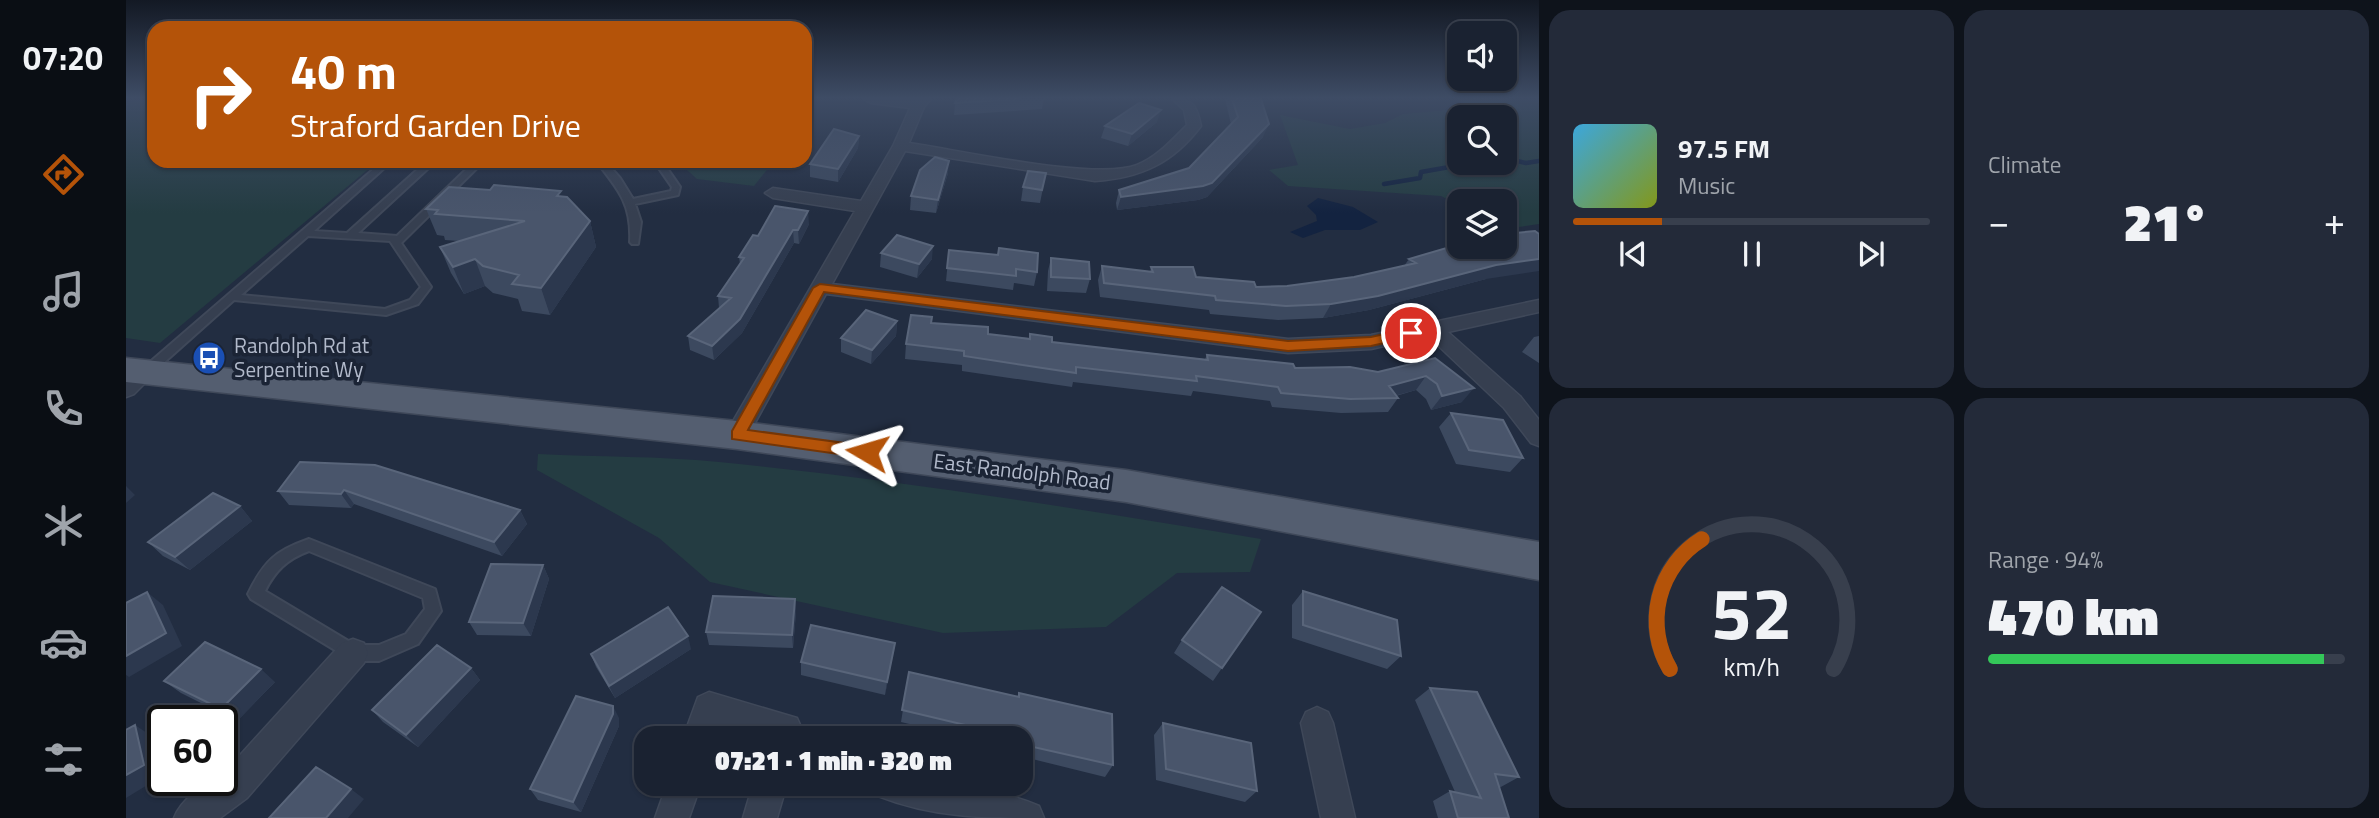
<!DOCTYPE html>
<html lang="en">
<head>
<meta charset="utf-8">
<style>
	:root { --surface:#1a2231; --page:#232a39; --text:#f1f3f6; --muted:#9fa4ab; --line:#383f4d; --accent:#b45309 }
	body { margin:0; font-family:"Titillium Web",sans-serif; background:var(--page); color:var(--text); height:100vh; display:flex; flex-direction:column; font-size:26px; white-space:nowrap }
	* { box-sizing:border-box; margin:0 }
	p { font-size:23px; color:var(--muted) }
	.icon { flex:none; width:38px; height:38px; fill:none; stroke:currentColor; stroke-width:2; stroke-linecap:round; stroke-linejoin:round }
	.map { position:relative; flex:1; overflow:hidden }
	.sheet { display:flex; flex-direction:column; gap:10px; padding:10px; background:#0e131b; width:840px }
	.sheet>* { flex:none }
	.top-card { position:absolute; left:21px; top:21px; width:665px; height:147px; border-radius:21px; box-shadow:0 2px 5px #0004,0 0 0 2px var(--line); background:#b45309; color:#fff; overflow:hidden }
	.tools { position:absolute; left:1321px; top:21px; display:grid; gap:14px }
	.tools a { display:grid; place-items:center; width:70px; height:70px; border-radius:14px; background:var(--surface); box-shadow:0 2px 5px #0004,0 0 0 2px var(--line); font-size:35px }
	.speed { position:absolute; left:21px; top:705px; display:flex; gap:14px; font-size:35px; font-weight:700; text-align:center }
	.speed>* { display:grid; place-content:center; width:91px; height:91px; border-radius:50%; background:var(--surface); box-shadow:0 2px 5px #0004,0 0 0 2px var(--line); line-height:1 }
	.speed .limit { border:4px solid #111; border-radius:10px; background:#fff; color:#111 }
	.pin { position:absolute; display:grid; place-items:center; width:60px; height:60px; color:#fff; margin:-30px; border:4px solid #fff; border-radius:50%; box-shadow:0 2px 7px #0007 }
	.me { position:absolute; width:77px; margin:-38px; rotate:277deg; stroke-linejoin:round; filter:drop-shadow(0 0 5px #0008) }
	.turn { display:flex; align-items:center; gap:24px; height:147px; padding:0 28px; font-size:32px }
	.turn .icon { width:91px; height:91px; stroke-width:2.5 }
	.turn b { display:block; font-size:49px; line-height:60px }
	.big { font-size:52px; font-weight:800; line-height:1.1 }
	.sheet .tile { flex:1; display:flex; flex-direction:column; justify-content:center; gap:10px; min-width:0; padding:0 24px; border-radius:21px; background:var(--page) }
	.sheet .dial { align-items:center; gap:0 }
	.dial svg { height:182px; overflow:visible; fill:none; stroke:var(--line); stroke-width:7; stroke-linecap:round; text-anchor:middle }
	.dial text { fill:var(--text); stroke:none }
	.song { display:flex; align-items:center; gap:21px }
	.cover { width:84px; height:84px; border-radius:10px; background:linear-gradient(135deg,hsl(200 70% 55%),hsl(70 70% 35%)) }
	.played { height:7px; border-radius:4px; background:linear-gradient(90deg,var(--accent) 25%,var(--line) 25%) }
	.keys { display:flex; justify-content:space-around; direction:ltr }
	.heat { display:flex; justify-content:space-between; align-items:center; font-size:38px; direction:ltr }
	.charge { height:10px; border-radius:5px; background:linear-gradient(90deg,#34c759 94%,var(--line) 0) }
	.sheet .tiles { flex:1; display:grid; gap:10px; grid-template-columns:repeat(2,1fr) }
	.trip { position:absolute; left:508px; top:726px; width:399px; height:70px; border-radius:21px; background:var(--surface); box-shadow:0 2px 5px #0004,0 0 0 2px var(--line); font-weight:800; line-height:70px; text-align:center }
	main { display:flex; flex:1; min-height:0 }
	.menu { display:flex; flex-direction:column; width:126px; justify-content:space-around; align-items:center; background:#0a0e14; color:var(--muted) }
	.menu .icon { width:49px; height:49px }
	.menu .on { color:var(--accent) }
	.menu b { font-size:32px; color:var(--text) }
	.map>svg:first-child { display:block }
	.green { fill:#243c42; fill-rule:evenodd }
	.water { fill:#132340 }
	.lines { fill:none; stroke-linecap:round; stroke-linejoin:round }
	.stream { stroke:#132340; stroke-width:4.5 }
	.lane-casing { stroke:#3f4859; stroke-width:4 }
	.street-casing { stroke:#3f4859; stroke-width:3 }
	.primary-casing { stroke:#3f4859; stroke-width:3 }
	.lane { fill:#363f50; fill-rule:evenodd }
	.street { fill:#363f50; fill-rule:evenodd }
	.primary { fill:#545e70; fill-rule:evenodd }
	.wall { fill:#3c495f }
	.shaded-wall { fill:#2c384e }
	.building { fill:#49556b; stroke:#59657a; stroke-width:2 }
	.route { fill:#b45309; stroke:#753606; stroke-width:2 }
	.labels { text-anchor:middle; stroke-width:7; stroke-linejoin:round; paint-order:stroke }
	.poi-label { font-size:21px; fill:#b2bacb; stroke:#1b2435; text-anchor:start }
	.street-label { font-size:21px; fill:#b2bacb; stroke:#1b2435 }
</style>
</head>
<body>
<main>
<nav class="menu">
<b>07:20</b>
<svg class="icon on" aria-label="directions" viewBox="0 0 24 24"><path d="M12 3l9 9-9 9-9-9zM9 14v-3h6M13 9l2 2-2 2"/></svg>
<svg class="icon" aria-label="music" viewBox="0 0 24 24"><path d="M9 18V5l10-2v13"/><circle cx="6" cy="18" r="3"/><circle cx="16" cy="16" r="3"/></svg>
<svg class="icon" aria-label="phone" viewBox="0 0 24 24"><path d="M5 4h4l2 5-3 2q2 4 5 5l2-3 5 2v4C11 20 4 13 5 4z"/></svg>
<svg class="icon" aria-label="climate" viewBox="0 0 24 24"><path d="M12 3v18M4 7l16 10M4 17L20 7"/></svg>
<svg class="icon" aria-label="car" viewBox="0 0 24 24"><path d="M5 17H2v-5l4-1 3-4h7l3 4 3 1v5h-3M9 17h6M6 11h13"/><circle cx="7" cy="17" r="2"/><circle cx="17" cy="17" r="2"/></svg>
<svg class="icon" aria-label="filters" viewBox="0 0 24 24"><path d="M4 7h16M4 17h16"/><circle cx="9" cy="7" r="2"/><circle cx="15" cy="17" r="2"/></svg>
</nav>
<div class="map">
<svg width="1413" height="818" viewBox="0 0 1413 818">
	<rect width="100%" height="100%" fill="#222d41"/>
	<path class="green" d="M28,99V161H252L34,343L0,338V102Z
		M1332,99H1413V224L1379,229V201H1334L1333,205L1315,196L1162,186L1143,170L1172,165L1154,115L1224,129L1259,123L1277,114L1348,108ZM1379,117V163H1334V117Z
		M551,161H648L628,186L571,179Z
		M412,454C472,457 533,456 593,462C774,480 955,509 1135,539L1124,572L1051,573L980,627L817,633L584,582L533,538L411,470Z"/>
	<path class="water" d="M1192,198L1227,207L1252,222L1234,230H1199L1177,238L1164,232L1191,221L1190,215L1181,206Z"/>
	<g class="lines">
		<path class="stream" d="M1379,158L1400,163L1413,161
			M1258,184L1294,178L1295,172L1346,163"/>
		<defs>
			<path id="lane" d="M257,161H266L188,231L221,233L301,161H310L232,233L271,236L349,161H358L275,243L305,287L292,304L260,315L108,300L24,375H16L14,372L16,369ZM182,236L264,241L295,287L284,300L259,309L115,295Z
				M409,161H419L424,165L417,167Z
				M470,161H479L494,178L507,199L545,191L546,187L528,161H536L554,187L552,195L509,204L515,222L512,244H506L504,242C506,204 492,189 470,161Z
				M183,539L309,589L315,611L292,644L253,661H227L125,599L122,594C138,561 149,551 183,539ZM183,551L297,598L299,609L280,634L253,645H229L139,591C149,571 161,559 183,551Z"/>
			<path id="street" d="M738,99H805L798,107L783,143C832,150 970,181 1011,165C1031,157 1046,140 1061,125L1058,110L1046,99C1068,99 1071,106 1075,126C1047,163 1015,178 969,181L779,151L706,284L1162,339L1245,335L1413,300V312L1322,332L1394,396L1413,420V446L1405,443L1378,408L1302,336L1245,349L1162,353L700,294L619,441L611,444L603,441L599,435L729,211L647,198L639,193L647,188L735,201L767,146L784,108L745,103Z
				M19,365L27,367L30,372L8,394L0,397V377Z
				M227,639L238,643L242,653L238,663L121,798L94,818H48C54,802 78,780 96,780V775L216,643Z
				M583,692L671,718L676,729L673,738H636L593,726L589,738H557L572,697Z
				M1191,707L1202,712L1207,723L1229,818H1195L1175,723L1180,712Z
				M541,784H575L563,818H529Z
				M627,784H661L651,818H617Z
				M747,784C804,784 859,783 913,806L918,818C859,818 808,818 752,796Z"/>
			<path id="primary" d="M0,358L611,421L1000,470L1413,542V580L1000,502L611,449L0,382Z"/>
		</defs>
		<use href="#lane" class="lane-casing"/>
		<use href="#street" class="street-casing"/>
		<use href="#primary" class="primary-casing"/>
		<use href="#lane" class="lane"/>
		<use href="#street" class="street"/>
		<use href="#primary" class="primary"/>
	</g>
	<path class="wall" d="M831,99H918L916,109L828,115L829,103Z
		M1099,99H1135L1137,137L1081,197L1072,200L991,210L990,203L993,190L1063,168L1105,124Z
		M1031,122L1002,146L975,138L979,126Z
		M733,136L732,148L712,182L684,177V164Z
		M822,173L810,213L784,210L785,196Z
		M920,173L914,203L895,201L897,187Z
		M436,196L464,221L470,247L424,315L396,311L392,299L367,293L359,286L338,294L325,273L314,247L333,241L319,240L318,236L311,235L300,209Z
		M683,224L673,244L668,243L616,333L588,360L564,350L562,336L593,308L592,296L614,264L613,257L632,236Z
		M873,248L911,272L908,286L888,283L887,290L820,281L823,250L872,255Z
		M755,253L806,259L791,278L754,267Z
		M925,258L964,279L960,293L921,291L922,271Z
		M1283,259L1360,279L1243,310L1197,318L1152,320L1084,314L1083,310L974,297L972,280L976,266L1024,272L1025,267L1070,277L1130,287L1161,286L1228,277L1278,266Z
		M771,321L770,336L745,364L715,352V338Z
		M805,323L862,334L903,338L904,334L926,342L1079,359L1081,355L1169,368L1252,372L1309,358L1336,402L1305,410L1300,399L1290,390L1270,396L1272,398L1262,412L1215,413L1146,407L1144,401L1067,391L1065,396L947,382L946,387L836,371V365L779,359L780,344Z
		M1413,336V363L1396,352L1408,337Z
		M1325,413L1397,458L1384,472L1330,464L1313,427Z
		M174,462L394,510L401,524L376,556L228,504L225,508L163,505L152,491Z
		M114,506L126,521L64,570L37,556L22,542Z
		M417,565L423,579L405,636L351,635L343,622Z
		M1177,591L1275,656L1261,669L1166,638V605Z
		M669,599L670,612L667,648L583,645L580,632Z
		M1056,640L1096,668L1087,681L1048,653Z
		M769,643L759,695L675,675V662Z
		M565,649L489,698L470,667L465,654Z
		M345,668L354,680L292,747L257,722L246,710Z
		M783,672L891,697L893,693L987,765L979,777L894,756V738H842L775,722Z
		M38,681L149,682L111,721L55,693Z
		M1304,688L1393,777L1373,788L1383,818H1312L1307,801L1324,791L1329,792L1289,700Z
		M493,718V726L455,812L412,800L404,789Z
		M1037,723L1131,791L1119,802L1030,780L1028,735Z"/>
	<path class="shaded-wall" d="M1035,110L1031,122L1002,146L1006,134Z
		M1143,124L1137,137L1081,197L1072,200L991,210L995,197L1077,186Z
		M733,136L732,148L712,182V169Z
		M823,161L822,173L810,213L812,200Z
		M682,211L683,224L673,244L672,230Z
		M464,221L470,247L424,315L415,288Z
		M667,230L668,243L616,333L588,360L586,346Z
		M807,246L806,259L791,278L793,264Z
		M349,259L359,286L338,294L327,267Z
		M1413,259V271L1360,279L1243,310L1197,318L1205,304L1370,265Z
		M771,321L770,336L745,364L746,350Z
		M1300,376L1290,390L1260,398L1263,386Z
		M1348,388L1336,402L1305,410L1316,396Z
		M0,486L9,495L0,503Z
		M218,490L228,504L225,508L215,494Z
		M114,506L126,521L64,570L49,557Z
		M394,510L401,524L376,556L368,542Z
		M417,565L423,579L405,636L397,623Z
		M21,592L37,605L56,646L3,677L0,675V656Z
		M669,599L670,612L667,648L666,635Z
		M562,636L565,649L489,698L483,686Z
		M769,643L767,656L759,695L761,682Z
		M345,668L354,680L292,747L280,735Z
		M135,669L149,682L111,721L95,709Z
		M487,706L493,718V726L455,812L447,802Z
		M9,725L27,737L36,776L0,798V775Z
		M225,789L238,799L222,818H200Z"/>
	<path class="building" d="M831,99H893L829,103Z
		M1106,99H1135L1143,124L1086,183L1077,186L995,197L993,190L1063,168L1112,117Z
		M1013,103L1035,110L1006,134L979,126Z
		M708,129L733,136L712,169L684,164Z
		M809,157L823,161L812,200L785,196L794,170Z
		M902,171L920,173L916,190L897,187Z
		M368,185L435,191L431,196L441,197L464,221L415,288L386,284L393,275L357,266L349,259L327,267L314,247L399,221L309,214L312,210L300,209L323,187L364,190Z
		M649,206L682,211L672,230H667L614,319L586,346L562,336L605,298L592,296L618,258L613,257L627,235L632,236Z
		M1409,231L1413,234V259L1370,265L1252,296L1205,304L1160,306L1090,300L1089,296L978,283L976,266L1027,272L1025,267H1067L1070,277L1128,282L1130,287L1161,286L1228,277L1290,263L1283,259L1334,244V247H1379V234Z
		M771,235L807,246L793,264L755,253Z
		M873,248L912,253L911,272L890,269V276L821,268L823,250L872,255Z
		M925,258L963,262L964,279L925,277Z
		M740,310L771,321L746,350L715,338Z
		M785,315L806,317L805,323L862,327V334L904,339V334L926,337V342L1082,360L1081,355L1167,364L1169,368L1224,367L1252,372L1309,358L1348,388L1316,396L1311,384L1300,376L1263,386L1272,398L1224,399L1155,393L1152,387L1070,376L1071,381L950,367V373L838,356V351L780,344Z
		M1325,413L1377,420L1397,458L1343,450Z
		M174,462L249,465L394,510L368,542L218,490L215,494L152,491Z
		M87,493L114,506L49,557L22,542Z
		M365,564L417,565L397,623L343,622Z
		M1096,587L1135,612L1096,668L1056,640Z
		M1177,591L1271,620L1275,656L1177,625Z
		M21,592L40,633L0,656V603Z
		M587,596L669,599L666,635L580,632Z
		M542,607L562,636L483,686L465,654Z
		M685,625L769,643L761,682L675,662Z
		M79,642L135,669L95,709L38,681Z
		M311,645L345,668L280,735L246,710Z
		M783,672L893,697V693L986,714L987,765L894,744V738H890V737L776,710Z
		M1304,688L1351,692L1393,777L1369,774L1383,818H1332L1324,791L1355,798Z
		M450,696L487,706V714L447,802L404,789Z
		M1037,723L1125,743L1131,791L1040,769Z
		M9,725L18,765L0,775V730Z
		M190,767L225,789L200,818H143Z"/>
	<linearGradient id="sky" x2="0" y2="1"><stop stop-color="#131924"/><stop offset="0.46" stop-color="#3e4c65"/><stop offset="1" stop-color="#3e4c65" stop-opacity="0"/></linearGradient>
	<rect width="1413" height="213" fill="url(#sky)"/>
	<path class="route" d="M694,284L1162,341L1245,337L1285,328L1292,333L1290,336L1245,346L1162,351L698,292L622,430L741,446L750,452L747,456L741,458L606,439V431L687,288Z"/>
	<defs>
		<symbol id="bus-disc" viewBox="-11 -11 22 22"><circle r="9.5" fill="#1a4fb4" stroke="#1b2435"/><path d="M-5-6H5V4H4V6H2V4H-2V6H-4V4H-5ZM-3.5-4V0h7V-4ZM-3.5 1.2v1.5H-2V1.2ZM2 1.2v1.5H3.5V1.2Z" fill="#fff"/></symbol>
	</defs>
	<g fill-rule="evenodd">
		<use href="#bus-disc" x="64" y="339" width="38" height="38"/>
	</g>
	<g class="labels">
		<g class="poi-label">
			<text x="108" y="353">Randolph Rd at<tspan x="108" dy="24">Serpentine Wy</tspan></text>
		</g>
		<g class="street-label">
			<text transform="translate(896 472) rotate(7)" y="7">East Randolph Road</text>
		</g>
	</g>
</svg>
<div class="tools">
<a><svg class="icon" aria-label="sound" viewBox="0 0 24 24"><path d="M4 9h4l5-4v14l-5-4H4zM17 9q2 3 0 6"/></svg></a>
<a><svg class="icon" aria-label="search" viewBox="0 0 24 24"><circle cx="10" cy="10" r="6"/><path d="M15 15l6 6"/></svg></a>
<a><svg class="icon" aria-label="layers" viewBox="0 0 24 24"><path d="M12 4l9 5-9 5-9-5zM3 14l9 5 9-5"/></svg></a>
</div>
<div class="speed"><div class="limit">60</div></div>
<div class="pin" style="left:1285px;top:333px;background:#d93025"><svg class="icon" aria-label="arrive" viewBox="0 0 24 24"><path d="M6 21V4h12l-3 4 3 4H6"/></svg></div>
<svg class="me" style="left:741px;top:452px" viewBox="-20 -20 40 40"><path d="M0-17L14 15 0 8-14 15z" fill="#b45309" stroke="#fff" stroke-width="4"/></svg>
<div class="trip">07:21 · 1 min · 320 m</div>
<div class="top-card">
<div class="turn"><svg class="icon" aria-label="right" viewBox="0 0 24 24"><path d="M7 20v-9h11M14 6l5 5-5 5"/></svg><div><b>40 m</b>Straford Garden Drive</div></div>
</div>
</div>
<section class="sheet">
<div class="tiles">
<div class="tile">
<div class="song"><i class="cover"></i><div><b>97.5 FM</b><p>Music</p></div></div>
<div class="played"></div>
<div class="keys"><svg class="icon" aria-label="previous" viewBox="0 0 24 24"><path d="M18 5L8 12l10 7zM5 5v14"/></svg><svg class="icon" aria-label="pause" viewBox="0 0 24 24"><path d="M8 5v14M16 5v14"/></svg><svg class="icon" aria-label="next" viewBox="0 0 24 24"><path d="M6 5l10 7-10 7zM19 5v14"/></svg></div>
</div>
<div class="tile"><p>Climate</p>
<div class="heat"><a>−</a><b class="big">21°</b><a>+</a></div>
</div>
<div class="tile dial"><svg viewBox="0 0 100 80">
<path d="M14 69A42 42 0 1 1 86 69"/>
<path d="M14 69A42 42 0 0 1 28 12" stroke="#b45309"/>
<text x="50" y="56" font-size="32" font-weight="700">52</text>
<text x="50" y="72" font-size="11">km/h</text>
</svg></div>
<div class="tile"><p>Range · 94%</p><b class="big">470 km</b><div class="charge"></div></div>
</div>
</section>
</main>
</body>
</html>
